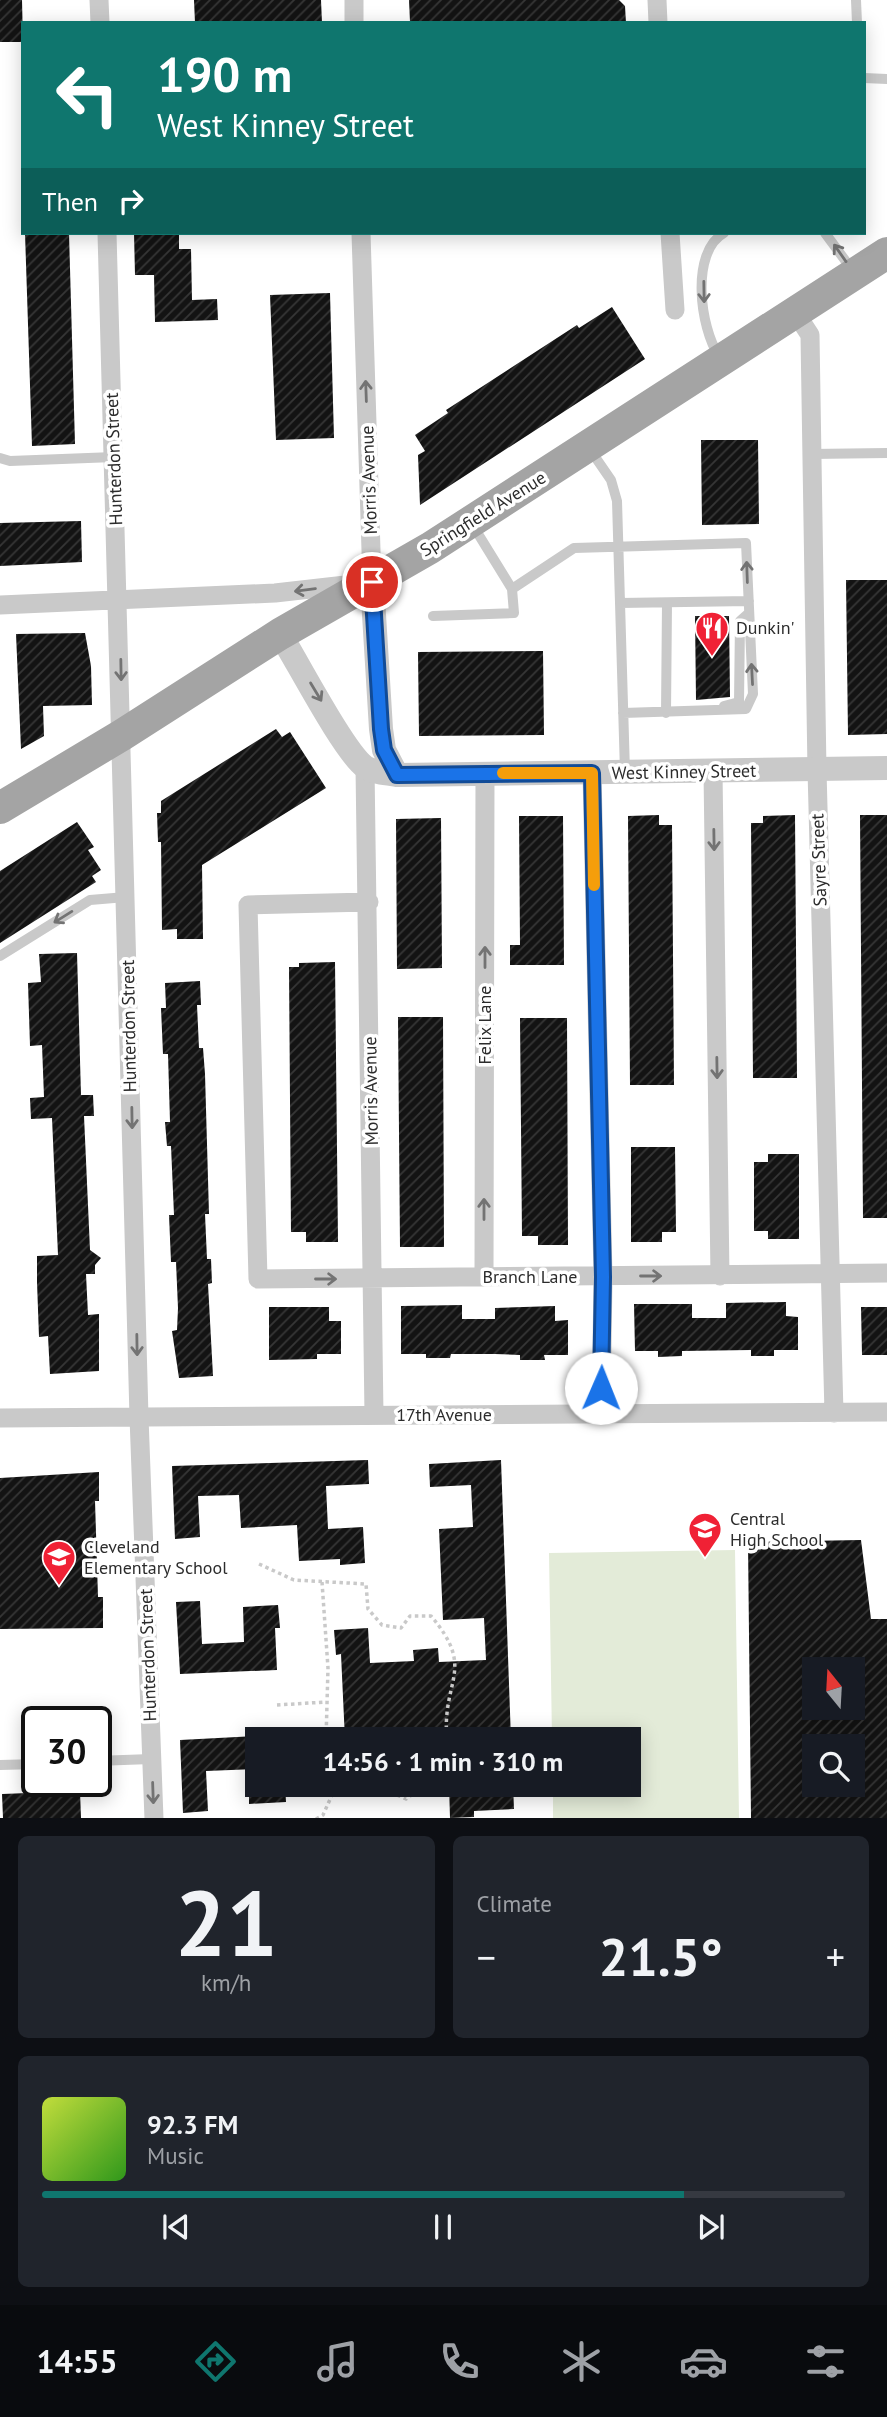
<!DOCTYPE html>
<html lang="en">
<head>
<meta charset="utf-8">
<style>
	:root { --surface:#171b24; --page:#20242c; --text:#f1f3f6; --muted:#9ea1a6; --line:#363941; --accent:#0f766e }
	body { margin:0; font-family:"PT Sans",sans-serif; background:var(--page); color:var(--text); height:100vh; display:flex; flex-direction:column; font-size:26px; white-space:nowrap }
	* { box-sizing:border-box; margin:0 }
	p { font-size:23px; color:var(--muted) }
	.icon { flex:none; width:38px; height:38px; fill:none; stroke:currentColor; stroke-width:2; stroke-linecap:round; stroke-linejoin:round }
	.map { position:relative; height:1818px; overflow:hidden }
	.sheet { display:flex; flex-direction:column; gap:18px; padding:18px; background:#0d0f14; flex:1 }
	.sheet>* { flex:none }
	.banner { position:absolute; left:21px; top:21px; width:845px; height:214px; border-radius:0px; box-shadow:0 4px 18px #0003; background:#0f766e; color:#fff; overflow:hidden }
	.needle { width:46px; rotate:342deg }
	.buttons { position:absolute; left:802px; top:1657px; display:grid; gap:14px }
	.buttons a { display:grid; place-items:center; width:63px; height:63px; border-radius:0px; background:var(--surface); box-shadow:0 4px 18px #0003; font-size:35px }
	.speed { position:absolute; left:21px; top:1706px; display:flex; gap:14px; font-size:35px; font-weight:700; text-align:center }
	.speed>* { display:grid; place-content:center; width:91px; height:91px; border-radius:50%; background:var(--surface); box-shadow:0 4px 18px #0003; line-height:1 }
	.speed .limit { border:4px solid #111; border-radius:10px; background:#fff; color:#111 }
	.pin { position:absolute; display:grid; place-items:center; width:60px; height:60px; color:#fff; margin:-30px; border:4px solid #fff; border-radius:50%; box-shadow:0 2px 7px #0007 }
	.me { position:absolute; width:77px; margin:-38px; rotate:1deg; stroke-linejoin:round; filter:drop-shadow(0 0 5px #0008) }
	.turn { display:flex; align-items:center; gap:24px; height:147px; padding:0 21px; font-size:32px }
	.turn .icon { width:91px; height:91px; stroke-width:2.5 }
	.turn b { display:block; font-size:49px; line-height:60px }
	.then { display:flex; align-items:center; height:66px; padding:0 21px; background:#0003; gap:14px; font-size:26px }
	.big { font-size:52px; font-weight:700; line-height:1.1 }
	.sheet .widget { flex:1; display:flex; flex-direction:column; justify-content:center; gap:10px; min-width:0; padding:0 24px; border-radius:10px; background:var(--page) }
	.sheet .dial { align-items:center; gap:0 }
	.dial b { font-size:91px; line-height:1 }
	.song { display:flex; align-items:center; gap:21px }
	.cover { width:84px; height:84px; border-radius:10px; background:linear-gradient(135deg,hsl(70 70% 55%),hsl(110 70% 35%)) }
	.played { height:7px; border-radius:4px; background:linear-gradient(90deg,var(--accent) 80%,var(--line) 80%) }
	.keys { display:flex; justify-content:space-around; direction:ltr }
	.heat { display:flex; justify-content:space-between; align-items:center; font-size:38px; direction:ltr }
	.sheet .tiles { flex:1; display:grid; gap:18px; grid-template-columns:1fr 1fr }
	.widget:last-child { grid-column:span 2 }
	.trip { position:absolute; left:245px; top:1727px; width:396px; height:70px; border-radius:0px; background:var(--surface); box-shadow:0 4px 18px #0003; font-weight:700; line-height:70px; text-align:center }
	.tab-bar { display:flex; height:112px; justify-content:space-around; align-items:center; background:#090b0e; color:var(--muted) }
	.tab-bar .icon { width:49px; height:49px }
	.tab-bar .selected { color:var(--accent) }
	.tab-bar b { font-size:32px; color:var(--text) }
	.map>svg:first-child { display:block }
	.garden { fill:#e3ebd8 }
	.building { fill:url(#building-hatch); fill-rule:evenodd }
	.lines { fill:none; stroke-linecap:round; stroke-linejoin:round }
	.path { stroke:#c9c9c9; stroke-width:3.5; stroke-dasharray:3.5 3.5; stroke-linecap:butt }
	.service { stroke:#c9c9c9; stroke-width:10 }
	.minor { stroke:#c9c9c9; stroke-width:19 }
	.tertiary { stroke:#c9c9c9; stroke-width:24 }
	.primary { stroke:#a4a4a4; stroke-width:32 }
	.oneway { stroke:#737373 }
	.route-casing { stroke:#114b97; stroke-width:18 }
	.route { stroke:#1a73e8; stroke-width:12 }
	.slow { stroke:#f59e0b; stroke-width:12 }
	.labels { text-anchor:middle; stroke-width:7; stroke-linejoin:round; paint-order:stroke }
	.street-label { font-size:18px; fill:#2c2c2c; stroke:#fff }
	.poi-label { font-size:18px; fill:#2c2c2c; stroke:#fff; text-anchor:start }
</style>
</head>
<body>
<div class="map">
<svg width="887" height="1819" viewBox="0 0 887 1819">
	<defs>
		<pattern id="building-hatch" width="6" height="6" patternUnits="userSpaceOnUse" patternTransform="scale(1.75)"><rect width="6" height="6" fill="#131313"/><path d="M-1 1l2-2M0 6l6-6M5 7l2-2" fill="none" stroke="#363636"/></pattern>
	</defs>
	<rect width="100%" height="100%" fill="#fff"/>
	<path class="garden" d="M735,1550L739,1818H553V1785H628V1740L552,1739L549,1553Z"/>
	<path class="building" d="M0,0H22L23,42H0Z
		M194,0H321L322,23H195Z
		M409,0H619L625,6L626,23L410,22Z
		M25,233H69L75,444L32,446Z
		M134,233H179V249H191L192,300L217,299L218,320L155,322L154,275H135Z
		M330,293L334,438L276,440L270,295Z
		M612,307L645,359L420,505L418,455L425,451L415,435L448,413L446,410L577,325L579,328Z
		M701,440H758L759,524L702,525Z
		M81,521L82,562L0,566V523Z
		M846,580H887V734L848,735Z
		M695,616H729L730,697L696,700Z
		M85,633L91,666L92,705L43,706L44,736L21,749L16,634Z
		M543,651L544,735L419,736L418,652Z
		M276,729L282,737L290,732L326,788L202,865L203,939H177V929L162,930L161,842H158L157,813H161V801Z
		M659,815V825H672L674,1085H630L628,816Z
		M795,815L797,1078H753L751,823H763V816Z
		M860,815H887V1218H863Z
		M519,816H563L564,965H510V945H520Z
		M441,818L442,968L397,969L396,819Z
		M77,822L94,847L88,850L101,870L92,876L96,882L0,943V871Z
		M77,953L81,1095H93L94,1116H84L90,1250L101,1258L95,1265V1274H86L88,1315L99,1314V1371L50,1374L48,1336L39,1337L37,1282V1256L58,1255L52,1118L31,1119L30,1098L44,1097L42,1045L30,1046L28,983L41,982L39,954Z
		M335,962L338,1242H306V1232H291L289,967H299V963Z
		M200,981L201,1005H197L199,1048H203L205,1074L209,1214H205L207,1259H211L212,1283L208,1284L213,1376L179,1378L172,1331L177,1330L178,1308L176,1262H171L169,1215H174L171,1146H167L165,1122H170L168,1054H163L161,1008H166L165,983Z
		M398,1017H443L444,1247H400Z
		M520,1018H567L568,1245H538V1236H522Z
		M631,1147H675L676,1232H662V1242H631Z
		M768,1154H799V1239H768V1231H754V1162H768Z
		M786,1302V1316L798,1317V1350H774V1356H751V1350L682,1351V1356L658,1357V1351H635L634,1304H692V1318H726V1303Z
		M462,1305V1319H495V1308L555,1306V1321L568,1320V1355H544L545,1360H520V1355L495,1354H451L450,1358H426V1354H401V1306Z
		M269,1307H329V1321H341V1354H317V1359L269,1360Z
		M861,1307H887V1355H862Z
		M368,1460L369,1484L326,1486L328,1529L363,1527L365,1563L340,1565V1559L299,1561L297,1525L241,1528L239,1495L198,1496L200,1537L175,1539L172,1466Z
		M501,1460L511,1740H345L341,1654L336,1655L334,1630L368,1628L370,1663L414,1661L413,1650L438,1648L439,1662L486,1660L484,1618L443,1620L439,1529L473,1527L471,1485L430,1487L429,1464Z
		M99,1472V1501H95L98,1597H103V1628L0,1629V1478Z
		M861,1540L871,1619H887V1818H751L748,1542ZM814,1670H852V1708H814ZM814,1746H852V1785H814Z
		M200,1601L202,1644L244,1642L243,1607L278,1605L280,1628H275L277,1670L180,1674L176,1602Z
		M257,1736V1769L206,1771L208,1811L183,1813L180,1740Z
		M249,1785H285L286,1802L249,1804Z
		M449,1785H513L514,1809L474,1811V1817L450,1818Z
		M80,1791L81,1818H3L2,1794Z"/>
	<g class="lines">
		<path class="path" d="M259,1564L294,1580L366,1584L368,1609L382,1625L401,1628L410,1616H431C477,1670 441,1680 447,1740
			M322,1582L328,1668L326,1740
			M277,1705L326,1702
			M331,1785L332,1795L384,1789L406,1799L425,1785
			M316,1819L323,1815L332,1795"/>
		<path class="service" d="M856,0L857,23
			M864,78L887,79
			M825,233L853,271
			M719,356C700,328 690,252 724,233
			M589,448L611,480L617,501L625,772
			M811,454L887,453
			M0,458L10,461L114,457
			M512,589L574,548L746,543L753,694L746,709L623,713
			M620,603L749,601
			M433,616L514,613L512,589L472,524
			M724,706L739,702L740,621L749,613
			M666,713L667,603
			M0,956L90,900L126,897
			M96,1761L151,1759
			M0,1765L37,1764"/>
		<path class="minor" d="M99,0L100,23
			M354,0V23
			M657,0L658,23
			M107,233L139,1417L154,1819
			M670,233L675,310
			M795,312L810,335L817,770L834,1413
			M0,605L275,593L372,582L361,233
			M365,767L374,1415
			M713,772L720,1276
			M592,773L603,1277L601,1415
			M369,902L248,905L258,1279L887,1273
			M484,1277L485,773
			M0,1418L887,1412"/>
		<path class="tertiary" d="M372,582L381,729L384,750L397,775
			M280,634C297,661 344,752 365,767C374,773 387,773 397,775L887,768"/>
		<path class="primary" d="M0,808L122,735L280,634L430,548L887,253"/>
	</g>
	<defs><path id="oneway-shaft" d="M-6 0H5M1.5-3L5.5 0L1.5 3" fill="none" stroke-width="1.6" stroke-linecap="round" stroke-linejoin="round" transform="scale(1.75)"/></defs>
	<g class="oneway">
		<use href="#oneway-shaft" transform="translate(840 253) rotate(-125)"/>
		<use href="#oneway-shaft" transform="translate(704 292) rotate(89)"/>
		<use href="#oneway-shaft" transform="translate(366 391) rotate(-92)"/>
		<use href="#oneway-shaft" transform="translate(747 572) rotate(-92)"/>
		<use href="#oneway-shaft" transform="translate(305 590) rotate(173)"/>
		<use href="#oneway-shaft" transform="translate(121 670) rotate(89)"/>
		<use href="#oneway-shaft" transform="translate(752 674) rotate(-93)"/>
		<use href="#oneway-shaft" transform="translate(316 692) rotate(59)"/>
		<use href="#oneway-shaft" transform="translate(714 840) rotate(89)"/>
		<use href="#oneway-shaft" transform="translate(63 917) rotate(148)"/>
		<use href="#oneway-shaft" transform="translate(485 957) rotate(-90)"/>
		<use href="#oneway-shaft" transform="translate(717 1068) rotate(89)"/>
		<use href="#oneway-shaft" transform="translate(132 1118) rotate(89)"/>
		<use href="#oneway-shaft" transform="translate(484 1209) rotate(-90)"/>
		<use href="#oneway-shaft" transform="translate(651 1276)"/>
		<use href="#oneway-shaft" transform="translate(326 1279)"/>
		<use href="#oneway-shaft" transform="translate(137 1345) rotate(89)"/>
		<use href="#oneway-shaft" transform="translate(153 1793) rotate(88)"/>
	</g>
	<g class="lines">
		<defs>
			<path id="route" d="M372,582L381,729L384,750L397,775L592,773L603,1277L601,1388"/>
		</defs>
		<use href="#route" class="route-casing"/>
		<use href="#route" class="route"/>
		<path class="slow" d="M503,773H592L594,885"/>
	</g>
	<defs>
		<symbol id="restaurant-pin" viewBox="-11 -11 22 30"><path d="M0 17L-7.5 6A9.5 9.5 0 1 1 7.5 6Z" fill="#f02135" stroke="#fff"/><path d="M-5-6h1v4h1v-4h1v4h1v-4h1v5L-1.5 .5V6h-2V.5L-5-1ZM5-6V6H3V1.5H1.5Q1.5-4 5-6Z" fill="#fff"/></symbol>
		<symbol id="school-pin" viewBox="-11 -11 22 30"><path d="M0 17L-7.5 6A9.5 9.5 0 1 1 7.5 6Z" fill="#f02135" stroke="#fff"/><path d="M0-5L7-2L0 1L-7-2ZM-4 1L0 2.5L4 1V4Q0 6-4 4Z" fill="#fff"/></symbol>
	</defs>
	<g fill-rule="evenodd">
		<use href="#restaurant-pin" x="693" y="609" width="38" height="52"/>
		<use href="#school-pin" x="686" y="1510" width="38" height="52"/>
		<use href="#school-pin" x="40" y="1538" width="38" height="52"/>
	</g>
	<g class="labels">
		<g class="street-label">
			<text transform="translate(114 459) rotate(-92)" y="6">Hunterdon Street</text>
			<text transform="translate(369 480) rotate(-92)" y="6">Morris Avenue</text>
			<text transform="translate(483 514) rotate(-32)" y="6">Springfield Avenue</text>
			<text transform="translate(684 772) rotate(-1)" y="6">West Kinney Street</text>
			<text transform="translate(819 860) rotate(-92)" y="6">Sayre Street</text>
			<text transform="translate(485 1025) rotate(-90)" y="6">Felix Lane</text>
			<text transform="translate(129 1026) rotate(-91)" y="6">Hunterdon Street</text>
			<text transform="translate(371 1091) rotate(-91)" y="6">Morris Avenue</text>
			<text x="530" y="1283">Branch Lane</text>
			<text x="444" y="1421">17th Avenue</text>
			<text transform="translate(148 1655) rotate(-92)" y="6">Hunterdon Street</text>
		</g>
		<g class="poi-label">
			<text x="736" y="634">Dunkin'</text>
			<text x="730" y="1525">Central<tspan x="730" dy="21">High School</tspan></text>
			<text x="84" y="1553">Cleveland<tspan x="84" dy="21">Elementary School</tspan></text>
		</g>
	</g>
</svg>
<div class="buttons">
<a><svg class="needle" viewBox="-14 -14 28 28"><path d="M0-13l5 13h-10z" fill="#e53935"/><path d="M0 13l5-13h-10z" fill="#9ea1a6"/></svg></a>
<a><svg class="icon" aria-label="search" viewBox="0 0 24 24"><circle cx="10" cy="10" r="6"/><path d="M15 15l6 6"/></svg></a>
</div>
<div class="speed"><div class="limit">30</div></div>
<div class="pin" style="left:372px;top:582px;background:#d93025"><svg class="icon" aria-label="arrive" viewBox="0 0 24 24"><path d="M6 21V4h12l-3 4 3 4H6"/></svg></div>
<svg class="me" style="left:601px;top:1388px" viewBox="-20 -20 40 40"><circle r="19" fill="#fff"/><path d="M0-13L10 11 0 6-10 11z" fill="#1a73e8"/></svg>
<div class="trip">14:56 · 1 min · 310 m</div>
<div class="banner">
<div class="turn"><svg class="icon" aria-label="left" viewBox="0 0 24 24"><path d="M17 20v-9H6M10 6l-5 5 5 5"/></svg><div><b>190 m</b>West Kinney Street</div></div>
<div class="then">Then<svg class="icon" aria-label="right" viewBox="0 0 24 24"><path d="M7 20v-9h11M14 6l5 5-5 5"/></svg></div>
</div>
</div>
<section class="sheet">
<div class="tiles">
<div class="widget dial"><b>21</b><p>km/h</p></div>
<div class="widget"><p>Climate</p>
<div class="heat"><a>−</a><b class="big">21.5°</b><a>+</a></div>
</div>
<div class="widget">
<div class="song"><i class="cover"></i><div><b>92.3 FM</b><p>Music</p></div></div>
<div class="played"></div>
<div class="keys"><svg class="icon" aria-label="previous" viewBox="0 0 24 24"><path d="M18 5L8 12l10 7zM5 5v14"/></svg><svg class="icon" aria-label="pause" viewBox="0 0 24 24"><path d="M8 5v14M16 5v14"/></svg><svg class="icon" aria-label="next" viewBox="0 0 24 24"><path d="M6 5l10 7-10 7zM19 5v14"/></svg></div>
</div>
</div>
</section>
<nav class="tab-bar">
<b>14:55</b>
<svg class="icon selected" aria-label="directions" viewBox="0 0 24 24"><path d="M12 3l9 9-9 9-9-9zM9 14v-3h6M13 9l2 2-2 2"/></svg>
<svg class="icon" aria-label="music" viewBox="0 0 24 24"><path d="M9 18V5l10-2v13"/><circle cx="6" cy="18" r="3"/><circle cx="16" cy="16" r="3"/></svg>
<svg class="icon" aria-label="phone" viewBox="0 0 24 24"><path d="M5 4h4l2 5-3 2q2 4 5 5l2-3 5 2v4C11 20 4 13 5 4z"/></svg>
<svg class="icon" aria-label="climate" viewBox="0 0 24 24"><path d="M12 3v18M4 7l16 10M4 17L20 7"/></svg>
<svg class="icon" aria-label="car" viewBox="0 0 24 24"><path d="M5 17H2v-5l4-1 3-4h7l3 4 3 1v5h-3M9 17h6M6 11h13"/><circle cx="7" cy="17" r="2"/><circle cx="17" cy="17" r="2"/></svg>
<svg class="icon" aria-label="filters" viewBox="0 0 24 24"><path d="M4 7h16M4 17h16"/><circle cx="9" cy="7" r="2"/><circle cx="15" cy="17" r="2"/></svg>
</nav>
</body>
</html>
